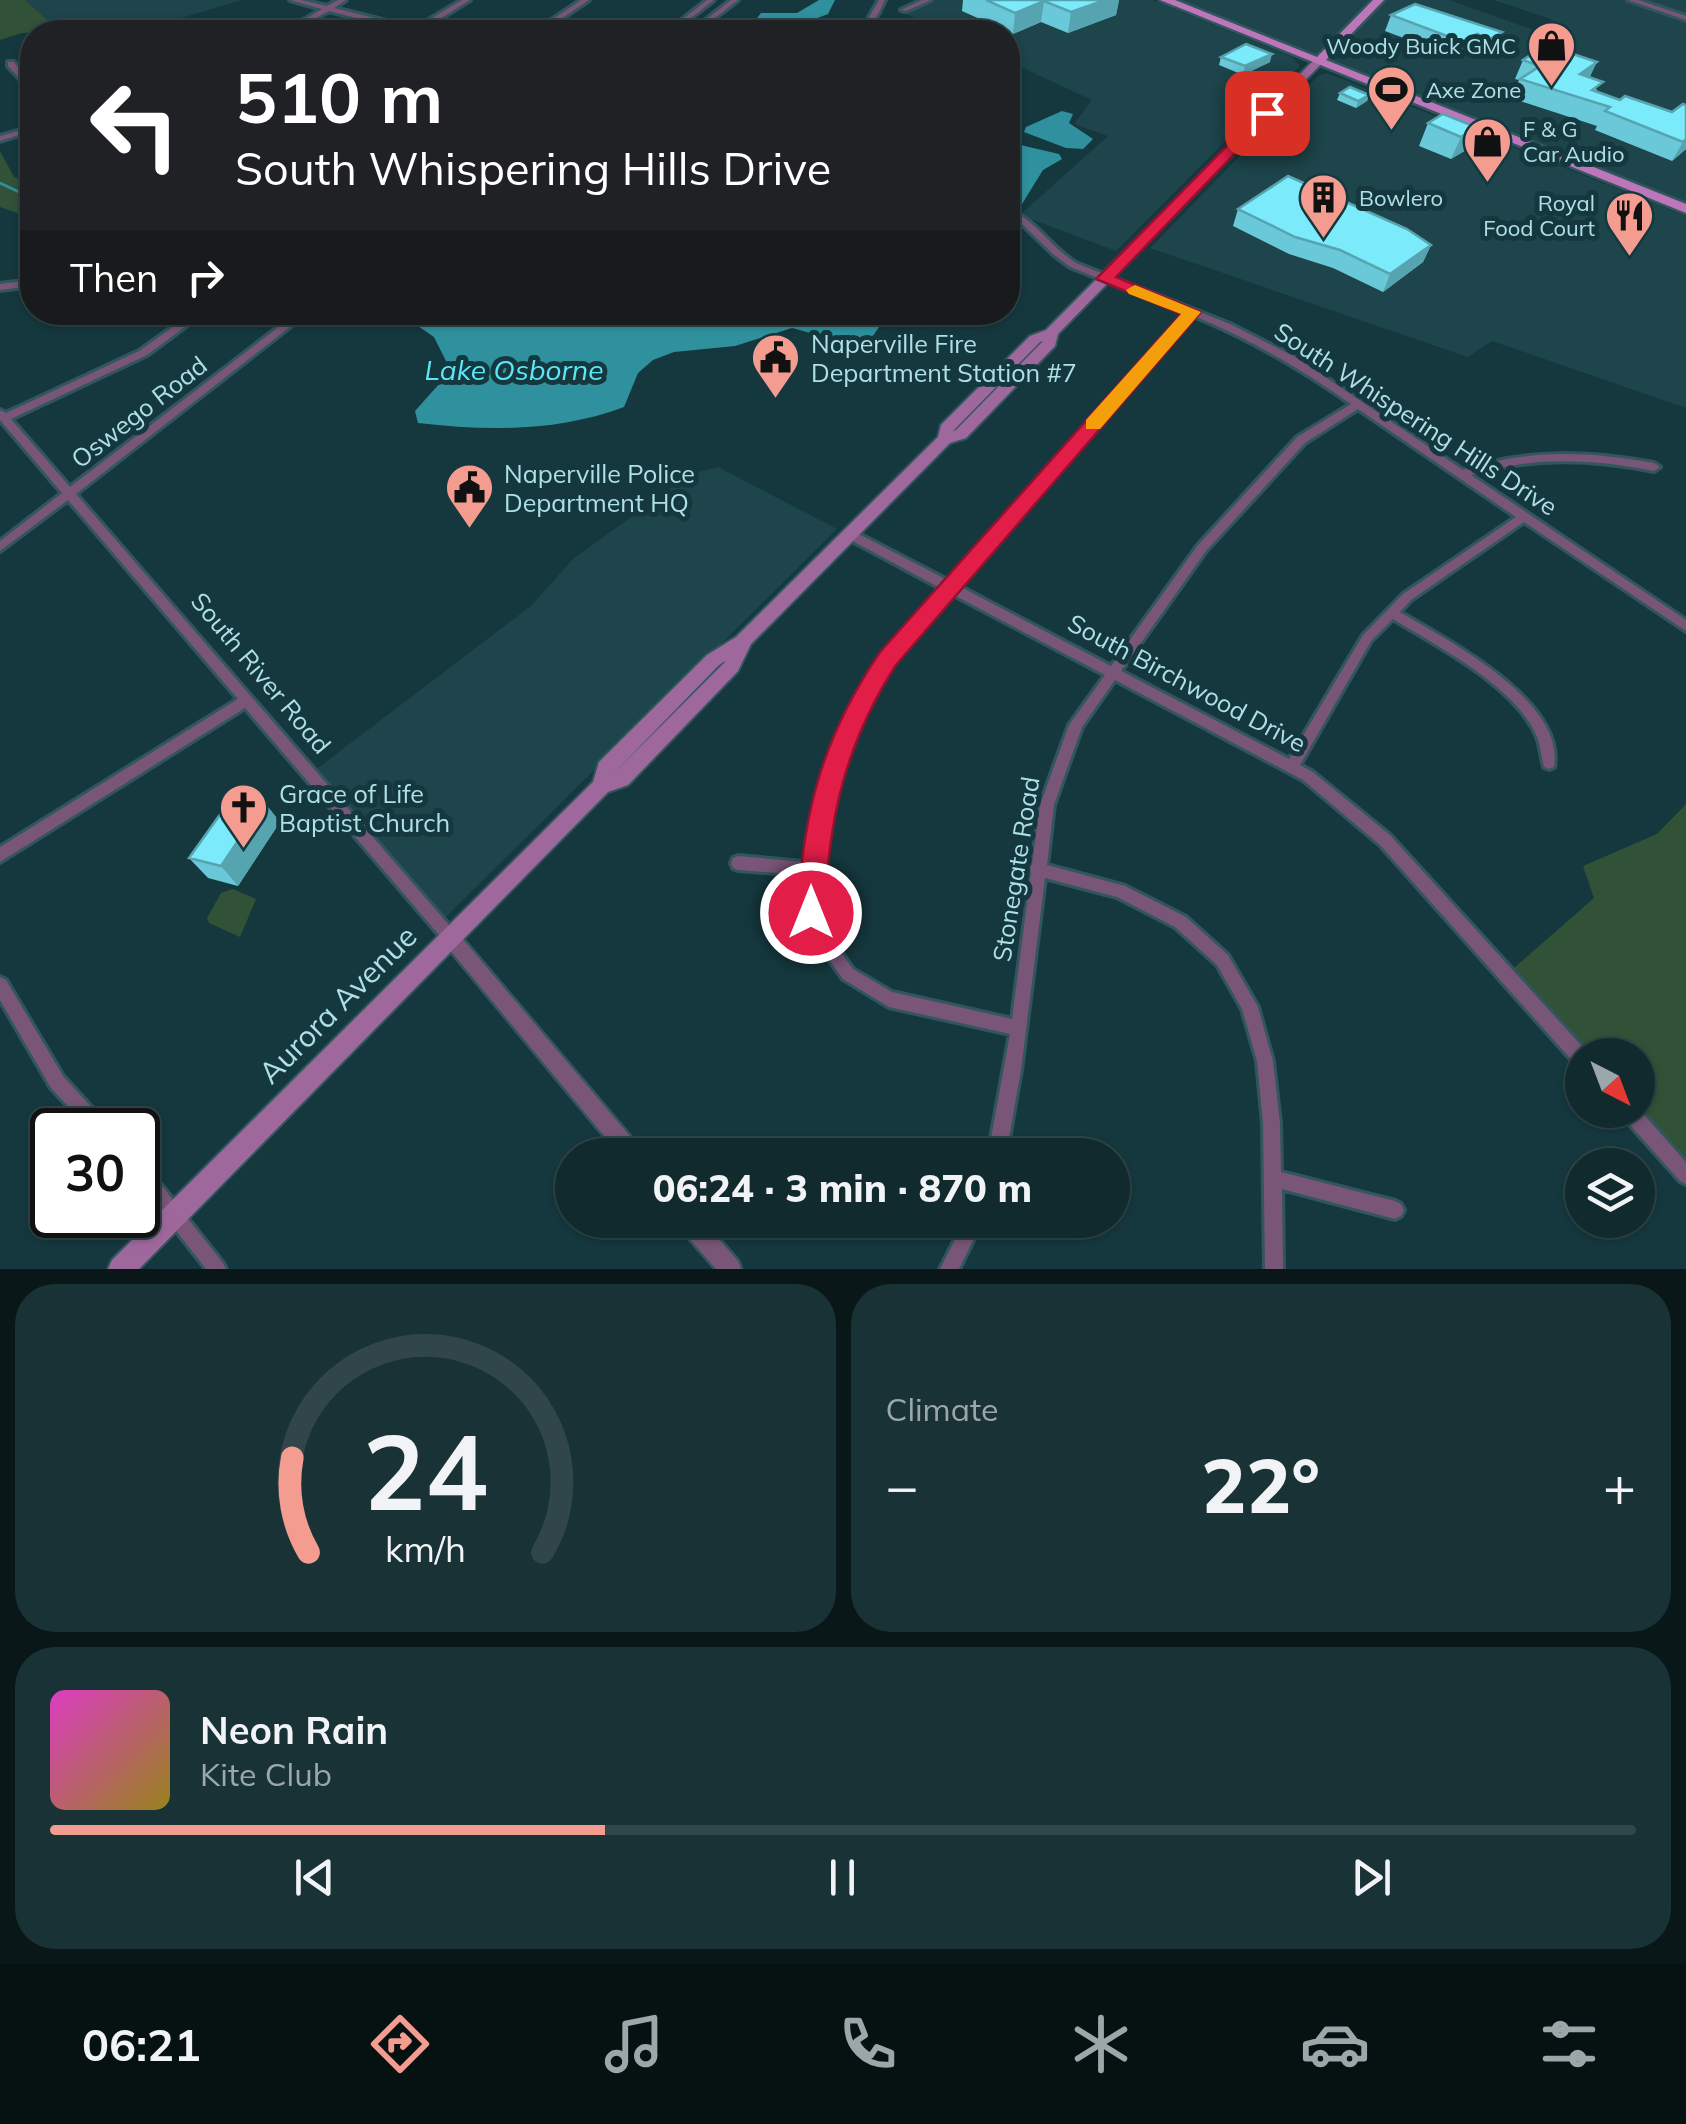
<!DOCTYPE html>
<html lang="en">
<head>
<meta charset="utf-8">
<style>
	:root { --surface:#102a2e; --page:#193236; --text:#f1f3f6; --muted:#9ca7aa; --line:#30464a; --accent:#f59c90 }
	body { margin:0; font-family:Mulish,sans-serif; background:var(--page); color:var(--text); height:100vh; display:flex; flex-direction:column; font-size:38px; white-space:nowrap }
	* { box-sizing:border-box; margin:0 }
	p { font-size:32px; color:var(--muted) }
	.icon { flex:none; width:55px; height:55px; fill:none; stroke:currentColor; stroke-width:2; stroke-linecap:round; stroke-linejoin:round }
	.map { position:relative; height:1269px; overflow:hidden }
	.details { display:flex; flex-direction:column; gap:15px; padding:15px; background:#091719; flex:1 }
	.details>* { flex:none }
	.guide { position:absolute; left:20px; top:20px; width:1000px; height:305px; border-radius:40px; box-shadow:0 2px 8px #0004,0 0 0 2px var(--line); background:#202124; color:#fff; overflow:hidden }
	.needle { width:65px; rotate:138deg }
	.fabs { position:absolute; left:1565px; top:1038px; display:grid; gap:20px }
	.fabs a { display:grid; place-items:center; width:90px; height:90px; border-radius:50%; background:var(--surface); box-shadow:0 2px 8px #0004,0 0 0 2px var(--line); font-size:50px }
	.speed { position:absolute; left:30px; top:1108px; display:flex; gap:20px; font-size:50px; font-weight:700; text-align:center }
	.speed>* { display:grid; place-content:center; width:130px; height:130px; border-radius:50%; background:var(--surface); box-shadow:0 2px 8px #0004,0 0 0 2px var(--line); line-height:1 }
	.speed .limit { border:5px solid #111; border-radius:15px; background:#fff; color:#111 }
	.pin { position:absolute; display:grid; place-items:center; width:85px; height:85px; color:#fff; margin:-42px; border-radius:20px; box-shadow:0 5px 15px #0006 }
	.me { position:absolute; width:110px; margin:-55px; rotate:0deg; stroke-linejoin:round; filter:drop-shadow(0 0 8px #0008) }
	.turn { display:flex; align-items:center; gap:35px; height:210px; padding:0 50px; font-size:45px }
	.turn .icon { width:130px; height:130px; stroke-width:2.5 }
	.turn b { display:block; font-size:70px; line-height:85px }
	.then { display:flex; align-items:center; height:95px; padding:0 50px; background:#0003; gap:20px; font-size:38px }
	.big { font-size:75px; font-weight:800; line-height:1.1 }
	.details .card { flex:1; display:flex; flex-direction:column; justify-content:center; gap:15px; min-width:0; padding:0 35px; border-radius:40px; background:var(--page) }
	.details .dial { align-items:center; gap:0 }
	.dial svg { height:260px; overflow:visible; fill:none; stroke:var(--line); stroke-width:7; stroke-linecap:round; text-anchor:middle }
	.dial text { fill:var(--text); stroke:none }
	.song { display:flex; align-items:center; gap:30px }
	.cover { width:120px; height:120px; border-radius:15px; background:linear-gradient(135deg,hsl(310 70% 55%),hsl(50 70% 35%)) }
	.played { height:10px; border-radius:5px; background:linear-gradient(90deg,var(--accent) 35%,var(--line) 35%) }
	.keys { display:flex; justify-content:space-around; direction:ltr }
	.heat { display:flex; justify-content:space-between; align-items:center; font-size:55px; direction:ltr }
	.details .tiles { flex:1; display:grid; gap:15px; grid-template-columns:1fr 1fr }
	.card:last-child { grid-column:span 2 }
	.trip { position:absolute; left:555px; top:1138px; width:575px; height:100px; border-radius:50px; background:var(--surface); box-shadow:0 2px 8px #0004,0 0 0 2px var(--line); font-weight:800; line-height:100px; text-align:center }
	.tab-bar { display:flex; height:160px; justify-content:space-around; align-items:center; background:#061112; color:var(--muted) }
	.tab-bar .icon { width:70px; height:70px }
	.tab-bar .current { color:var(--accent) }
	.tab-bar b { font-size:45px; color:var(--text) }
	.map>svg:first-child { display:block }
	.built { fill:#1d454b }
	.green { fill:#325237 }
	.water { fill:#30919e }
	.lines { fill:none; stroke-linecap:round; stroke-linejoin:round }
	.stream { stroke:#30919e; stroke-width:2.5 }
	.minor-casing { stroke:#31565d; stroke-width:6 }
	.tertiary-casing { stroke:#31565d; stroke-width:5 }
	.secondary-casing { stroke:#31565d; stroke-width:4 }
	.primary-casing { stroke:#31565d; stroke-width:5 }
	.minor { fill:#795677; fill-rule:evenodd }
	.tertiary { fill:#795677; fill-rule:evenodd }
	.secondary { fill:#9f689d; fill-rule:evenodd }
	.primary { fill:#bd76ba; fill-rule:evenodd }
	.wall { fill:#6ac9d8 }
	.shaded-wall { fill:#56a4b0 }
	.building { fill:#7beafb; stroke:#56a4b0; stroke-width:2.5 }
	.route { fill:#e11d48; stroke:#92132f; stroke-width:2.5 }
	.slow { fill:#f59e0b }
	.labels { text-anchor:middle; stroke-width:10; stroke-linejoin:round; paint-order:stroke }
	.far-poi-label { font-size:22px; fill:#aee0e8; stroke:#15383e; text-anchor:start }
	.poi-label { font-size:25px; fill:#aee0e8; stroke:#15383e; text-anchor:start }
	.street-label { font-size:25px; fill:#aee0e8; stroke:#15383e }
	.water-label { font-size:28px; font-style:italic; fill:#5de5f8; stroke:#15383e }
	.near-street-label { font-size:30px; fill:#aee0e8; stroke:#15383e }
</style>
</head>
<body>
<div class="map">
<svg width="1686" height="1269" viewBox="0 0 1686 1269">
	<rect width="100%" height="100%" fill="#15383e"/>
	<path class="built" d="M25,0H242L134,32H61Z
		M928,0H1153L1292,57L1300,66L1116,251L1020,215L1108,136L1074,124L1092,100L1008,61V32H947L901,12Z
		M1179,0H1449L1537,31L1553,20L1494,0H1686V203Z
		M1327,73L1686,216V408L1492,341L1468,357L1150,248L1318,76Z
		M718,467L837,529L439,924L310,774L532,605L573,559L691,474Z"/>
	<path class="green" d="M0,0H25L61,32L22,33L0,40Z
		M0,151L14,177L32,184V218L0,207Z
		M1686,804V1158L1638,1105V1055H1593L1514,968L1594,898L1583,866L1657,834Z
		M233,889L256,899L240,937L209,923L207,918L221,893Z"/>
	<path class="water" d="M819,0H835L828,14L781,32H746L761,13H797Z
		M1062,111L1073,114L1069,123L1093,139L1083,149L1066,148L1024,132L1026,127Z
		M1008,142L1059,154L1062,159L1043,170L1022,204L1008,190Z
		M399,313H895L881,324L865,348L792,328L735,346L674,352L653,360L638,373L624,407C557,432 488,431 418,423L415,411L440,383L446,361L434,337Z"/>
	<g class="lines">
		<path class="stream" d="M0,183L32,198"/>
		<defs>
			<path id="minor" d="M290,0H301L327,6L338,0H346L334,8L415,28L462,0H470L422,30L425,32H411L329,11L290,32H283L322,9Z
				M581,0H589L542,32H534Z
				M707,0H714L673,32H666Z
				M731,0H738L697,32H690Z
				M879,0H885C878,14 872,32 854,32L865,24Z
				M922,0H931L906,11L901,10Z
				M1628,0H1638L1686,16V20Z
				M8,62H14L32,83V89H29L8,66Z
				M32,127V131L0,141V136Z
				M1008,208C1035,220 1051,247 1076,263L1230,324L1297,358L1463,470C1529,449 1586,451 1654,463L1660,467L1654,471C1592,459 1532,456 1471,475L1686,620V631L1524,522L1411,600L1400,612C1447,640 1566,701 1554,767L1549,769L1544,767C1541,757 1541,746 1537,737C1516,686 1438,647 1393,619L1371,641L1300,765L1313,772L1390,835L1588,1053V1055H1582V1067L1576,1065L1380,845L1303,780L1115,680L1082,727L1054,805L1047,865L1125,886L1186,917L1228,955L1258,1007L1273,1061L1280,1123L1281,1172L1395,1201L1401,1204L1404,1210L1401,1216L1395,1219L1282,1189L1283,1269H1265L1263,1123L1257,1061L1242,1009L1217,965L1175,927L1117,897L1045,878L1021,1070L1006,1155H988L1010,1034L889,1007L843,979L814,939L804,913L802,893L804,875L738,870L733,868L731,863L733,858L738,856L805,862L807,846L841,727L884,655L942,589L847,538L845,535L847,532H855L949,581L1186,313L1070,267L1053,254L1023,225L1008,214ZM1194,316C1252,340 1299,368 1351,404L1297,437L1198,545L1111,666L959,586ZM1358,409L1516,517L1403,594L1363,635L1289,759L1121,671L1206,551L1305,443ZM952,594L1105,675L1069,725L1040,805L1032,864L1030,869L1031,872L1012,1019L892,992L853,969L825,930L818,913L816,893L821,846L852,732L892,663Z
				M32,280V286L0,290V284Z
				M194,312H205L147,355L11,419L70,487L298,312H309L76,494L455,932L458,937L455,942L450,944L445,942L245,708L0,862V847L238,699L68,500L0,551V541L62,493L0,420V410L6,413L139,351Z
				M0,977L6,980L63,1076L107,1124L109,1130H90L51,1088L0,1000Z
				M1638,1108L1686,1162V1184L1680,1181L1622,1116L1620,1110H1638Z
				M138,1160L144,1163L223,1263L226,1269H206L138,1182Z
				M965,1220H983L959,1269H940Z"/>
			<path id="tertiary" d="M450,928L456,931L640,1148L643,1155H620L444,943L441,937L444,931Z
				M677,1220H702L738,1261L741,1269H716L680,1228Z"/>
			<path id="secondary" d="M1314,60L1323,62L1058,334L1055,346L966,438L950,443L751,644L738,671L628,785L608,792L139,1269H108L112,1260L593,782L599,762L707,655L736,637L938,437L941,425L1030,336L1046,330ZM1043,341L956,430L953,431L1040,342ZM725,661V662L614,773L719,665Z"/>
			<path id="primary" d="M1160,0H1175L1317,57L1373,0H1384L1326,60L1686,204V213Z"/>
		</defs>
		<use href="#minor" class="minor-casing"/>
		<use href="#tertiary" class="tertiary-casing"/>
		<use href="#secondary" class="secondary-casing"/>
		<use href="#primary" class="primary-casing"/>
		<use href="#minor" class="minor"/>
		<use href="#tertiary" class="tertiary"/>
		<use href="#secondary" class="secondary"/>
		<use href="#primary" class="primary"/>
	</g>
	<path class="wall" d="M963,0H1119L1116,15L1068,33L1041,22L1013,34L962,11Z
		M1391,15L1502,32L1495,48L1483,55L1470,50L1457,58L1385,31Z
		M1221,57L1270,62L1243,75L1219,65Z
		M1523,60L1589,77L1598,92L1620,100L1672,112L1686,105V149L1672,161L1595,130L1597,126L1511,98L1519,80L1515,79Z
		M1340,93L1369,95L1367,101L1356,108L1337,100Z
		M1428,123L1476,127L1466,150L1451,159L1419,146Z
		M1238,209L1431,245L1423,262L1383,292L1333,268L1289,254L1233,226Z
		M264,802L280,822L238,886L208,878L189,858Z"/>
	<path class="shaded-wall" d="M1105,0H1119L1116,15L1068,33L1071,12Z
		M1044,1L1041,22L1013,34L1015,13Z
		M1502,32L1495,48L1483,55L1490,39Z
		M1477,34L1470,50L1457,58L1463,42Z
		M1272,54L1270,62L1243,75L1245,66Z
		M1597,62L1588,81L1580,74Z
		M1369,95L1367,101L1356,108L1358,101Z
		M1476,127L1466,150L1451,159L1461,137Z
		M1686,139V149L1672,161L1683,142Z
		M1431,245L1423,262L1383,292L1390,274Z
		M264,802L280,822L238,886L221,866Z"/>
	<path class="building" d="M986,0H1105L1071,12L1044,1L1015,13Z
		M1415,4L1502,32L1490,39L1477,34L1463,42L1391,15Z
		M1246,44L1272,54L1245,66L1221,57Z
		M1546,45L1597,62L1580,74L1603,82L1592,90L1620,100L1625,96L1672,112L1683,104L1686,105V139L1683,142L1605,111L1610,107L1520,79L1540,66L1523,60Z
		M1350,87L1369,95L1358,101L1340,93Z
		M1443,114L1476,127L1461,137L1428,123Z
		M1288,176L1407,229L1431,245L1390,274L1340,250L1295,237L1238,209Z
		M234,795L264,802L221,866L189,858Z"/>
	<path class="route" d="M1262,110L1274,113L1116,277L1201,312L896,665C845,744 828,821 825,913L821,922L811,926L802,922L798,913C802,813 823,736 880,652L1181,314L1096,279Z"/>
	<path class="slow" d="M1135,285L1201,312L1100,429H1086V420L1181,314L1129,294L1126,290Z"/>
	<defs>
		<symbol id="shop-pin" viewBox="-11 -11 22 30"><path d="M0 17L-7.5 6A9.5 9.5 0 1 1 7.5 6Z" fill="#f59c90" stroke="#15383e"/><path d="M-5-2.5h2.3a2.7 3.5 0 0 1 5.4 0H5L5.5 6h-11ZM-1.5-2.5h3a1.5 2.3 0 0 0-3 0Z" fill="#111"/></symbol>
		<symbol id="stadium-pin" viewBox="-11 -11 22 30"><path d="M0 17L-7.5 6A9.5 9.5 0 1 1 7.5 6Z" fill="#f59c90" stroke="#15383e"/><path d="M0-5a6.5 5 0 1 0 0 10a6.5 5 0 1 0 0-10ZM-3.5-1.8h7v3.6h-7Z" fill="#111"/></symbol>
		<symbol id="building-pin" viewBox="-11 -11 22 30"><path d="M0 17L-7.5 6A9.5 9.5 0 1 1 7.5 6Z" fill="#f59c90" stroke="#15383e"/><path d="M-4-6H4V6H1V3H-1V6H-4ZM-2.5-4.3h1.7v1.8h-1.7ZM.8-4.3h1.7v1.8H.8ZM-2.5-1h1.7V.8h-1.7ZM.8-1h1.7V.8H.8Z" fill="#111"/></symbol>
		<symbol id="restaurant-pin" viewBox="-11 -11 22 30"><path d="M0 17L-7.5 6A9.5 9.5 0 1 1 7.5 6Z" fill="#f59c90" stroke="#15383e"/><path d="M-5-6h1v4h1v-4h1v4h1v-4h1v5L-1.5 .5V6h-2V.5L-5-1ZM5-6V6H3V1.5H1.5Q1.5-4 5-6Z" fill="#111"/></symbol>
		<symbol id="civic-pin" viewBox="-11 -11 22 30"><path d="M0 17L-7.5 6A9.5 9.5 0 1 1 7.5 6Z" fill="#f59c90" stroke="#15383e"/><path d="M-.6-6.5H3V-4.5H.6V-3L4-1V1h2V6H-6V1h2V-1L-.6-3ZM-1.2 2.5V6h2.4V2.5Z" fill="#111"/></symbol>
		<symbol id="church-pin" viewBox="-11 -11 22 30"><path d="M0 17L-7.5 6A9.5 9.5 0 1 1 7.5 6Z" fill="#f59c90" stroke="#15383e"/><path d="M-1.2-6h2.4v3.5h3.3v2.4h-3.3V6h-2.4V-.1h-3.3v-2.4h3.3Z" fill="#111"/></symbol>
	</defs>
	<g fill-rule="evenodd">
		<use href="#shop-pin" x="1524" y="18" width="55" height="75"/>
		<use href="#stadium-pin" x="1364" y="62" width="55" height="75"/>
		<use href="#shop-pin" x="1460" y="114" width="55" height="75"/>
		<use href="#building-pin" x="1296" y="170" width="55" height="75"/>
		<use href="#restaurant-pin" x="1602" y="188" width="55" height="75"/>
		<use href="#civic-pin" x="748" y="330" width="55" height="75"/>
		<use href="#civic-pin" x="442" y="460" width="55" height="75"/>
		<use href="#church-pin" x="216" y="780" width="55" height="75"/>
	</g>
	<g class="labels">
		<g class="far-poi-label">
			<text x="1516" y="54" text-anchor="end">Woody Buick GMC</text>
			<text x="1426" y="98">Axe Zone</text>
			<text x="1523" y="137">F &amp; G<tspan x="1523" dy="25">Car Audio</tspan></text>
			<text x="1359" y="206">Bowlero</text>
			<text x="1595" y="211" text-anchor="end">Royal<tspan x="1595" dy="25">Food Court</tspan></text>
		</g>
		<g class="poi-label">
			<text x="811" y="353">Naperville Fire<tspan x="811" dy="29">Department Station #7</tspan></text>
			<text x="504" y="483">Naperville Police<tspan x="504" dy="29">Department HQ</tspan></text>
			<text x="279" y="803">Grace of Life<tspan x="279" dy="29">Baptist Church</tspan></text>
		</g>
		<g class="street-label">
			<text transform="translate(139 412) rotate(-38)" y="9">Oswego Road</text>
			<text transform="translate(1416 419) rotate(33)" y="9">South Whispering Hills Drive</text>
			<text transform="translate(261 673) rotate(50)" y="9">South River Road</text>
			<text transform="translate(1187 683) rotate(28)" y="9">South Birchwood Drive</text>
			<text transform="translate(1016 869) rotate(-81)" y="9">Stonegate Road</text>
		</g>
		<g class="water-label">
			<text x="514" y="380">Lake Osborne</text>
		</g>
		<g class="near-street-label">
			<text transform="translate(338 1005) rotate(-45)" y="10">Aurora Avenue</text>
		</g>
	</g>
</svg>
<div class="fabs">
<a><svg class="needle" viewBox="-14 -14 28 28"><path d="M0-13l5 13h-10z" fill="#e53935"/><path d="M0 13l5-13h-10z" fill="#9ca7aa"/></svg></a>
<a><svg class="icon" aria-label="layers" viewBox="0 0 24 24"><path d="M12 4l9 5-9 5-9-5zM3 14l9 5 9-5"/></svg></a>
</div>
<div class="speed"><div class="limit">30</div></div>
<div class="pin" style="left:1267px;top:113px;background:#d93025"><svg class="icon" aria-label="arrive" viewBox="0 0 24 24"><path d="M6 21V4h12l-3 4 3 4H6"/></svg></div>
<svg class="me" style="left:811px;top:913px" viewBox="-20 -20 40 40"><circle r="17" fill="#e11d48" stroke="#fff" stroke-width="3"/><path d="M0-11L8 9 0 5-8 9z" fill="#fff"/></svg>
<div class="trip">06:24 · 3 min · 870 m</div>
<div class="guide">
<div class="turn"><svg class="icon" aria-label="left" viewBox="0 0 24 24"><path d="M17 20v-9H6M10 6l-5 5 5 5"/></svg><div><b>510 m</b>South Whispering Hills Drive</div></div>
<div class="then">Then<svg class="icon" aria-label="right" viewBox="0 0 24 24"><path d="M7 20v-9h11M14 6l5 5-5 5"/></svg></div>
</div>
</div>
<section class="details">
<div class="tiles">
<div class="card dial"><svg viewBox="0 0 100 80">
<path d="M14 69A42 42 0 1 1 86 69"/>
<path d="M14 69A42 42 0 0 1 9 40" stroke="#f59c90"/>
<text x="50" y="56" font-size="32" font-weight="700">24</text>
<text x="50" y="72" font-size="11">km/h</text>
</svg></div>
<div class="card"><p>Climate</p>
<div class="heat"><a>−</a><b class="big">22°</b><a>+</a></div>
</div>
<div class="card">
<div class="song"><i class="cover"></i><div><b>Neon Rain</b><p>Kite Club</p></div></div>
<div class="played"></div>
<div class="keys"><svg class="icon" aria-label="previous" viewBox="0 0 24 24"><path d="M18 5L8 12l10 7zM5 5v14"/></svg><svg class="icon" aria-label="pause" viewBox="0 0 24 24"><path d="M8 5v14M16 5v14"/></svg><svg class="icon" aria-label="next" viewBox="0 0 24 24"><path d="M6 5l10 7-10 7zM19 5v14"/></svg></div>
</div>
</div>
</section>
<nav class="tab-bar">
<b>06:21</b>
<svg class="icon current" aria-label="directions" viewBox="0 0 24 24"><path d="M12 3l9 9-9 9-9-9zM9 14v-3h6M13 9l2 2-2 2"/></svg>
<svg class="icon" aria-label="music" viewBox="0 0 24 24"><path d="M9 18V5l10-2v13"/><circle cx="6" cy="18" r="3"/><circle cx="16" cy="16" r="3"/></svg>
<svg class="icon" aria-label="phone" viewBox="0 0 24 24"><path d="M5 4h4l2 5-3 2q2 4 5 5l2-3 5 2v4C11 20 4 13 5 4z"/></svg>
<svg class="icon" aria-label="climate" viewBox="0 0 24 24"><path d="M12 3v18M4 7l16 10M4 17L20 7"/></svg>
<svg class="icon" aria-label="car" viewBox="0 0 24 24"><path d="M5 17H2v-5l4-1 3-4h7l3 4 3 1v5h-3M9 17h6M6 11h13"/><circle cx="7" cy="17" r="2"/><circle cx="17" cy="17" r="2"/></svg>
<svg class="icon" aria-label="filters" viewBox="0 0 24 24"><path d="M4 7h16M4 17h16"/><circle cx="9" cy="7" r="2"/><circle cx="15" cy="17" r="2"/></svg>
</nav>
</body>
</html>
